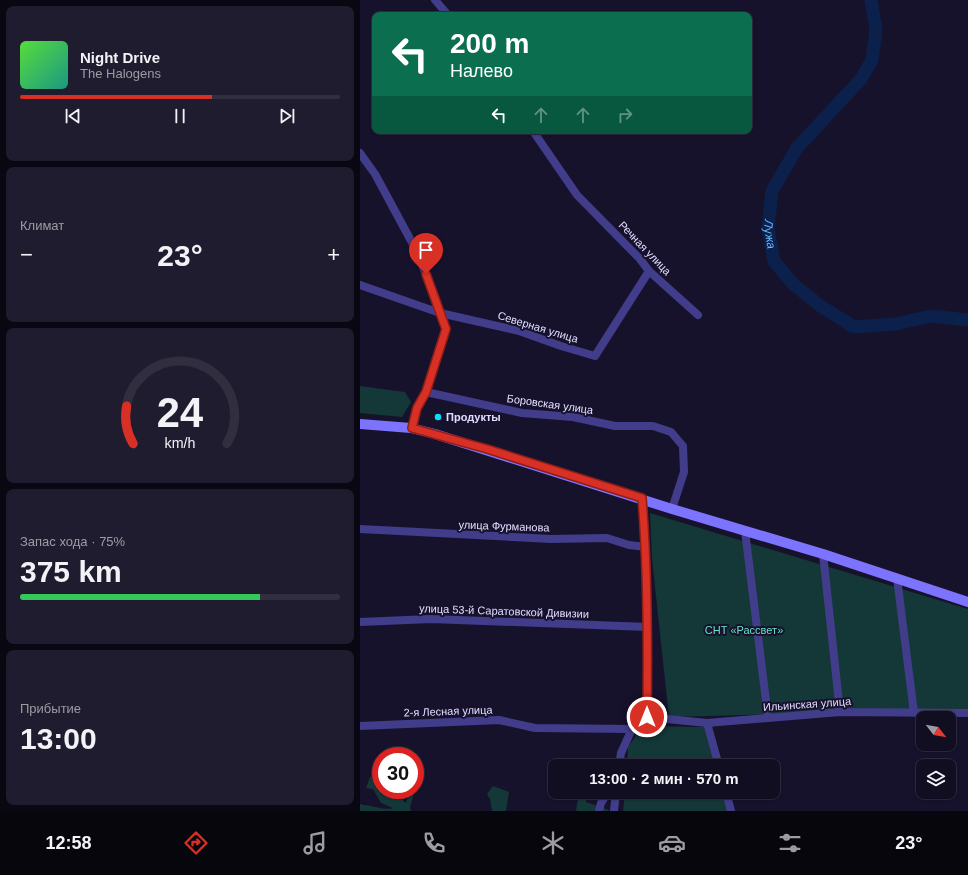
<!DOCTYPE html>
<html lang="ru">
<head>
<meta charset="utf-8">
<style>
	:root { --surface:#110e21; --page:#1e1c2e; --text:#f1f3f6; --muted:#9c9ca5; --line:#302e3f; --accent:#d93025 }
	body { margin:0; font-family:Helvetica,sans-serif; background:var(--page); color:var(--text); height:100vh; display:flex; flex-direction:column; font-size:15px; white-space:nowrap }
	* { box-sizing:border-box; margin:0 }
	p { font-size:13px; color:var(--muted) }
	.icon { flex:none; width:22px; height:22px; fill:none; stroke:currentColor; stroke-width:2; stroke-linecap:round; stroke-linejoin:round }
	.map { position:relative; flex:1; overflow:hidden }
	.panel { display:flex; flex-direction:column; gap:6px; padding:6px; background:#090812; width:360px }
	.panel>* { flex:none }
	.hud { position:absolute; left:12px; top:12px; width:380px; height:122px; border-radius:8px; box-shadow:0 1px 3px #0004,0 0 0 1px var(--line); background:#0b6e4f; color:#fff; overflow:hidden }
	.needle { width:26px; rotate:121deg }
	.controls { position:absolute; left:556px; top:711px; display:grid; gap:8px }
	.controls a { display:grid; place-items:center; width:40px; height:40px; border-radius:8px; background:var(--surface); box-shadow:0 1px 3px #0004,0 0 0 1px var(--line); font-size:20px }
	.speed { position:absolute; left:12px; top:747px; display:flex; gap:8px; font-size:20px; font-weight:700; text-align:center }
	.speed>* { display:grid; place-content:center; width:52px; height:52px; border-radius:50%; background:var(--surface); box-shadow:0 1px 3px #0004,0 0 0 1px var(--line); line-height:1 }
	.speed .limit { border:6px solid #d22; background:#fff; color:#111 }
	.pin { position:absolute; display:grid; place-items:center; width:34px; height:34px; color:#fff; margin:-41px -17px; border-radius:50% 50% 50% 0; rotate:-45deg; box-shadow:0 0 4px #0007 }
	.pin .icon { rotate:45deg }
	.me { position:absolute; width:44px; margin:-22px; rotate:0deg; stroke-linejoin:round; filter:drop-shadow(0 0 3px #0008) }
	.turn { display:flex; align-items:center; gap:14px; height:84px; padding:0 12px; font-size:18px }
	.turn .icon { width:52px; height:52px; stroke-width:2.5 }
	.turn b { display:block; font-size:28px; line-height:34px }
	.lanes { display:flex; align-items:center; height:38px; padding:0 12px; background:#0003; justify-content:center; gap:20px; direction:ltr }
	.lanes .off { opacity:.35 }
	.big { font-size:30px; font-weight:700; line-height:1.1 }
	.panel .tile { flex:1; display:flex; flex-direction:column; justify-content:center; gap:6px; min-width:0; padding:0 14px; border-radius:8px; background:var(--page) }
	.panel .dial { align-items:center; gap:0 }
	.dial svg { height:104px; overflow:visible; fill:none; stroke:var(--line); stroke-width:7; stroke-linecap:round; text-anchor:middle }
	.dial text { fill:var(--text); stroke:none }
	.song { display:flex; align-items:center; gap:12px }
	.cover { width:48px; height:48px; border-radius:6px; background:linear-gradient(135deg,hsl(110 70% 55%),hsl(170 70% 35%)) }
	.played { height:4px; border-radius:2px; background:linear-gradient(90deg,var(--accent) 60%,var(--line) 60%) }
	.keys { display:flex; justify-content:space-around; direction:ltr }
	.heat { display:flex; justify-content:space-between; align-items:center; font-size:22px; direction:ltr }
	.charge { height:6px; border-radius:3px; background:linear-gradient(90deg,#34c759 75%,var(--line) 0) }
	.trip { position:absolute; left:188px; top:759px; width:232px; height:40px; border-radius:8px; background:var(--surface); box-shadow:0 1px 3px #0004,0 0 0 1px var(--line); font-weight:700; line-height:40px; text-align:center }
	.tab-bar { display:flex; height:64px; justify-content:space-around; align-items:center; background:#07060d; color:var(--muted) }
	.tab-bar .icon { width:28px; height:28px }
	.tab-bar .on { color:var(--accent) }
	.tab-bar b { font-size:18px; color:var(--text) }
	main { display:flex; flex:1; min-height:0 }
	.map>svg:first-child { display:block }
	.green { fill:#143737 }
	.lines { fill:none; stroke-linecap:round; stroke-linejoin:round }
	.river { stroke:#0b214c; stroke-width:13 }
	.minor { stroke:#423d8b; stroke-width:8 }
	.secondary { stroke:#7c74ff; stroke-width:10 }
	.route-casing { stroke:#8d1f18; stroke-width:10 }
	.route { stroke:#d93025; stroke-width:7 }
	.poi-dot { fill:#09deff; stroke:#17122c; stroke-width:1.5 }
	.labels { text-anchor:middle; stroke-width:4; stroke-linejoin:round; paint-order:stroke }
	.street-label { font-size:11px; fill:#e2ddff; stroke:#17122c }
	.poi-label { font-size:11px; font-weight:bold; fill:#e2ddff; stroke:#17122c; text-anchor:start }
	.park-label { font-size:11px; fill:#66e2c7; stroke:#17122c }
	.water-label { font-size:12px; font-style:italic; fill:#6bb6ff; stroke:#17122c }
</style>
</head>
<body>
<main>
<section class="panel">
<div class="tile">
<div class="song"><i class="cover"></i><div><b>Night Drive</b><p>The Halogens</p></div></div>
<div class="played"></div>
<div class="keys"><svg class="icon" aria-label="previous" viewBox="0 0 24 24"><path d="M18 5L8 12l10 7zM5 5v14"/></svg><svg class="icon" aria-label="pause" viewBox="0 0 24 24"><path d="M8 5v14M16 5v14"/></svg><svg class="icon" aria-label="next" viewBox="0 0 24 24"><path d="M6 5l10 7-10 7zM19 5v14"/></svg></div>
</div>
<div class="tile"><p>Климат</p>
<div class="heat"><a>−</a><b class="big">23°</b><a>+</a></div>
</div>
<div class="tile dial"><svg viewBox="0 0 100 80">
<path d="M14 69A42 42 0 1 1 86 69"/>
<path d="M14 69A42 42 0 0 1 9 40" stroke="#d93025"/>
<text x="50" y="56" font-size="32" font-weight="700">24</text>
<text x="50" y="72" font-size="11">km/h</text>
</svg></div>
<div class="tile"><p>Запас хода · 75%</p><b class="big">375 km</b><div class="charge"></div></div>
<div class="tile"><p>Прибытие</p><b class="big">13:00</b></div>
</section>
<div class="map">
<svg width="608" height="811" viewBox="0 0 608 811">
	<rect width="100%" height="100%" fill="#17122c"/>
	<path class="green" d="M0,386L45,392L51,402L42,417L0,413Z
		M290,513L608,609V709L309,717L292,559Z
		M283,726L344,727L356,766H267L268,747Z
		M17,775L18,781L21,783V790H29L46,803L50,790H55L50,807L51,811H0V804H1L3,805C13,805 23,811 33,808L21,803L13,789L6,788L10,777Z
		M133,786L149,792L146,811H132L130,799L127,794Z
		M220,792H226V802L249,810V811H216L219,793Z
		M265,792H364L368,811H263Z"/>
	<g class="lines">
		<path class="river" id="s1" d="M511,0L516,30L512,60L501,79L437,148L412,191L408,228L414,261L434,285L462,307L494,327L535,324L571,316L608,320"/>
		<path class="minor" d="M75,0L88,15
			M173,131L217,195L280,259L289,271L338,315
			M0,153L15,174L56,250L71,287L86,329L66,392L57,408L51,428
			M0,285L80,313L159,331L201,346L235,356L289,271
			M66,392L162,413L213,417L255,426H293L311,432L323,446L324,472L312,509
			M282,498C287,571 288,644 287,717
			M0,529L191,539L247,538L269,545L286,547
			M385,531L408,717
			M463,554L480,712
			M537,578L554,713
			M0,622L71,619L288,627
			M287,717L347,723L480,712L608,713
			M347,723L359,766
			M0,726L139,720L175,728L272,729L287,717
			M259,766L261,753L272,729
			M366,792L371,811
			M239,811L241,803L248,792
			M254,811L256,792"/>
		<path class="secondary" d="M0,424L51,428L75,434L312,509L463,554L608,602"/>
	</g>
	<g class="lines">
		<defs>
			<path id="route" d="M66,274L86,329L66,392L57,408L52,428L127,449L282,498C288,571 288,644 287,717"/>
		</defs>
		<use href="#route" class="route-casing"/>
		<use href="#route" class="route"/>
	</g>
	<circle class="poi-dot" cx="78" cy="417" r="4"/>
	<g class="labels">
		<g class="street-label">
			<text transform="translate(285 248) rotate(46)" y="4">Речная улица</text>
			<text transform="translate(178 327) rotate(17)" y="4">Северная улица</text>
			<text transform="translate(190 404) rotate(8)" y="4">Боровская улица</text>
			<text transform="translate(144 526) rotate(2)" y="4">улица Фурманова</text>
			<text transform="translate(144 611) rotate(2)" y="4">улица 53-й Саратовской Дивизии</text>
			<text transform="translate(447 704) rotate(-4)" y="4">Ильинская улица</text>
			<text transform="translate(88 711) rotate(-2)" y="4">2-я Лесная улица</text>
		</g>
		<g class="poi-label">
			<text x="86" y="421">Продукты</text>
		</g>
		<g class="park-label">
			<text x="384" y="634">СНТ «Рассвет»</text>
		</g>
		<g class="water-label">
			<text dy="4" stroke="none"><textPath href="#s1" startOffset="270">Лужа</textPath></text>
		</g>
	</g>
</svg>
<div class="controls">
<a><svg class="needle" viewBox="-14 -14 28 28"><path d="M0-13l5 13h-10z" fill="#e53935"/><path d="M0 13l5-13h-10z" fill="#9c9ca5"/></svg></a>
<a><svg class="icon" aria-label="layers" viewBox="0 0 24 24"><path d="M12 4l9 5-9 5-9-5zM3 14l9 5 9-5"/></svg></a>
</div>
<div class="speed"><div class="limit">30</div></div>
<div class="pin" style="left:66px;top:274px;background:#d93025"><svg class="icon" aria-label="arrive" viewBox="0 0 24 24"><path d="M6 21V4h12l-3 4 3 4H6"/></svg></div>
<svg class="me" style="left:287px;top:717px" viewBox="-20 -20 40 40"><circle r="17" fill="#d93025" stroke="#fff" stroke-width="3"/><path d="M0-11L8 9 0 5-8 9z" fill="#fff"/></svg>
<div class="trip">13:00 · 2 мин · 570 m</div>
<div class="hud">
<div class="turn"><svg class="icon" aria-label="left" viewBox="0 0 24 24"><path d="M17 20v-9H6M10 6l-5 5 5 5"/></svg><div><b>200 m</b>Налево</div></div>
<div class="lanes"><svg class="icon" aria-label="left" viewBox="0 0 24 24"><path d="M17 20v-9H6M10 6l-5 5 5 5"/></svg><svg class="icon off" aria-label="ahead" viewBox="0 0 24 24"><path d="M12 20V5M6 11l6-6 6 6"/></svg><svg class="icon off" aria-label="ahead" viewBox="0 0 24 24"><path d="M12 20V5M6 11l6-6 6 6"/></svg><svg class="icon off" aria-label="right" viewBox="0 0 24 24"><path d="M7 20v-9h11M14 6l5 5-5 5"/></svg></div>
</div>
</div>
</main>
<nav class="tab-bar">
<b>12:58</b>
<svg class="icon on" aria-label="directions" viewBox="0 0 24 24"><path d="M12 3l9 9-9 9-9-9zM9 14v-3h6M13 9l2 2-2 2"/></svg>
<svg class="icon" aria-label="music" viewBox="0 0 24 24"><path d="M9 18V5l10-2v13"/><circle cx="6" cy="18" r="3"/><circle cx="16" cy="16" r="3"/></svg>
<svg class="icon" aria-label="phone" viewBox="0 0 24 24"><path d="M5 4h4l2 5-3 2q2 4 5 5l2-3 5 2v4C11 20 4 13 5 4z"/></svg>
<svg class="icon" aria-label="climate" viewBox="0 0 24 24"><path d="M12 3v18M4 7l16 10M4 17L20 7"/></svg>
<svg class="icon" aria-label="car" viewBox="0 0 24 24"><path d="M5 17H2v-5l4-1 3-4h7l3 4 3 1v5h-3M9 17h6M6 11h13"/><circle cx="7" cy="17" r="2"/><circle cx="17" cy="17" r="2"/></svg>
<svg class="icon" aria-label="filters" viewBox="0 0 24 24"><path d="M4 7h16M4 17h16"/><circle cx="9" cy="7" r="2"/><circle cx="15" cy="17" r="2"/></svg>
<b>23°</b>
</nav>
</body>
</html>
